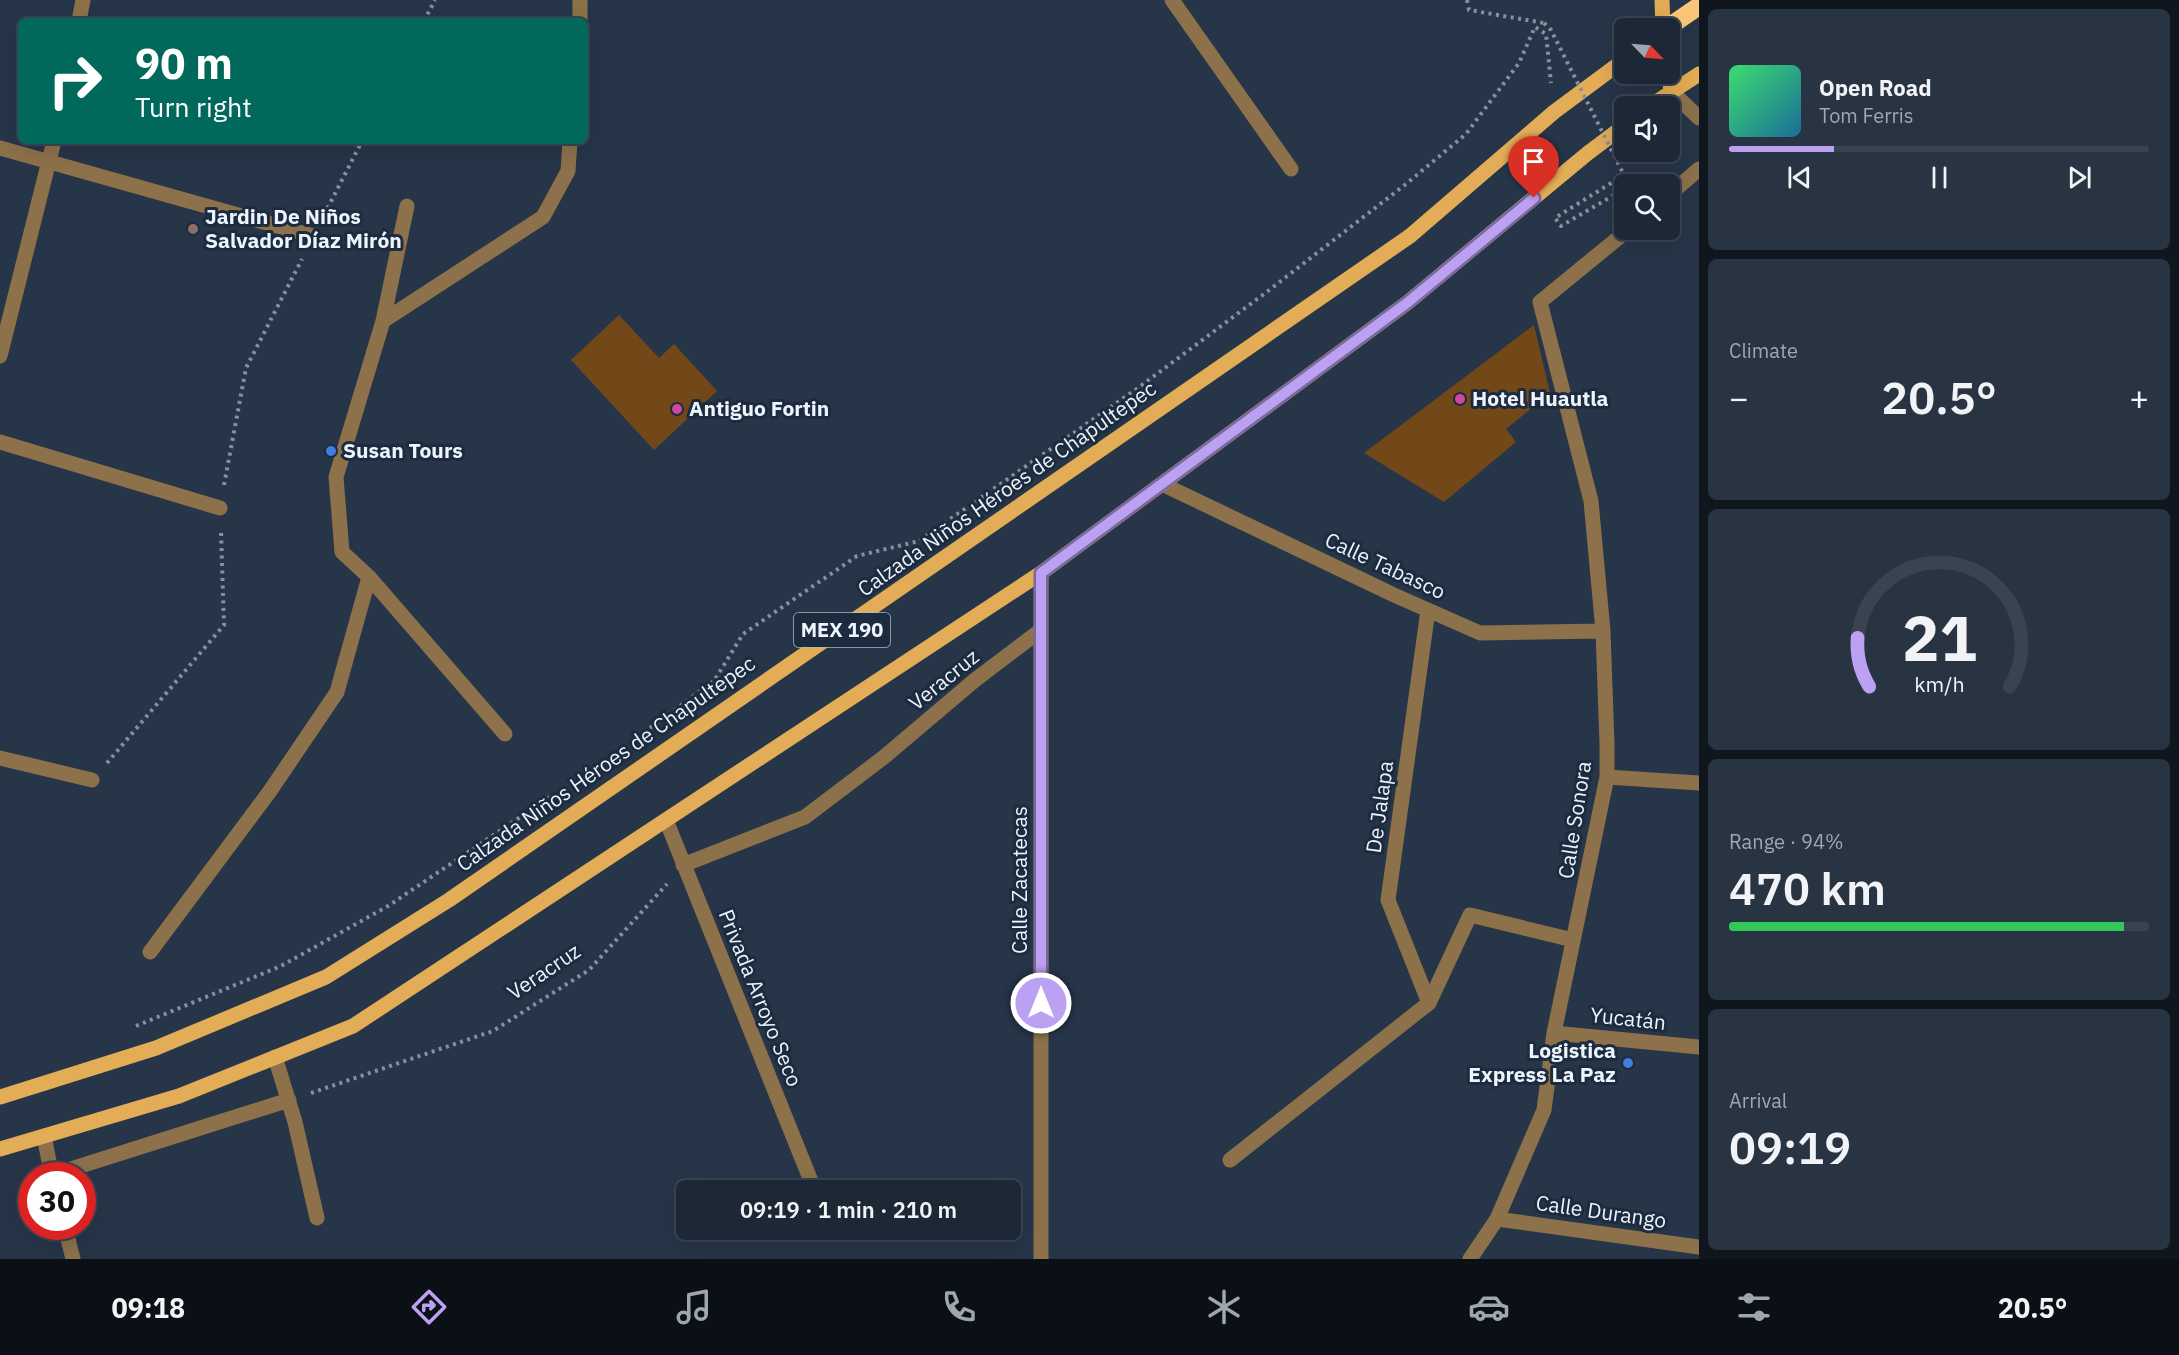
<!DOCTYPE html>
<html lang="en">
<head>
<meta charset="utf-8">
<style>
	:root { --surface:#1c2836; --page:#293442; --text:#f1f3f6; --muted:#a0a6ad; --line:#3a4451; --accent:#bca0f2 }
	body { margin:0; font-family:"IBM Plex Sans",sans-serif; background:var(--page); color:var(--text); height:100vh; display:flex; flex-direction:column; font-size:22px; white-space:nowrap }
	* { box-sizing:border-box; margin:0 }
	p { font-size:20px; color:var(--muted) }
	.icon { flex:none; width:33px; height:33px; fill:none; stroke:currentColor; stroke-width:2; stroke-linecap:round; stroke-linejoin:round }
	.map { position:relative; flex:1; overflow:hidden }
	.side { display:flex; flex-direction:column; gap:9px; padding:9px; background:#0f161e; width:480px }
	.side>* { flex:none }
	.top-card { position:absolute; left:18px; top:18px; width:570px; height:126px; border-radius:9px; box-shadow:0 6px 24px #0002,0 0 0 2px var(--line); background:#00695c; color:#fff; overflow:hidden }
	.needle { width:39px; rotate:115deg }
	.fabs { position:absolute; left:1614px; top:18px; display:grid; gap:12px }
	.fabs a { display:grid; place-items:center; width:66px; height:66px; border-radius:9px; background:var(--surface); box-shadow:0 6px 24px #0002,0 0 0 2px var(--line); font-size:30px }
	.speed { position:absolute; left:18px; top:1162px; display:flex; gap:12px; font-size:30px; font-weight:700; text-align:center }
	.speed>* { display:grid; place-content:center; width:78px; height:78px; border-radius:50%; background:var(--surface); box-shadow:0 6px 24px #0002,0 0 0 2px var(--line); line-height:1 }
	.speed .limit { border:9px solid #d22; background:#fff; color:#111 }
	.pin { position:absolute; display:grid; place-items:center; width:51px; height:51px; color:#fff; margin:-62px -26px; border-radius:50% 50% 50% 0; rotate:-45deg; box-shadow:0 0 6px #0007 }
	.pin .icon { rotate:45deg }
	.me { position:absolute; width:66px; margin:-33px; rotate:0deg; stroke-linejoin:round; filter:drop-shadow(0 0 4px #0008) }
	.turn { display:flex; align-items:center; gap:21px; height:126px; padding:0 18px; font-size:27px }
	.turn .icon { width:78px; height:78px; stroke-width:2.5 }
	.turn b { display:block; font-size:42px; line-height:51px }
	.big { font-size:45px; font-weight:600; line-height:1.1 }
	.side .widget { flex:1; display:flex; flex-direction:column; justify-content:center; gap:9px; min-width:0; padding:0 21px; border-radius:9px; background:var(--page) }
	.side .dial { align-items:center; gap:0 }
	.dial svg { height:156px; overflow:visible; fill:none; stroke:var(--line); stroke-width:7; stroke-linecap:round; text-anchor:middle }
	.dial text { fill:var(--text); stroke:none }
	.song { display:flex; align-items:center; gap:18px }
	.cover { width:72px; height:72px; border-radius:9px; background:linear-gradient(135deg,hsl(140 70% 55%),hsl(200 70% 35%)) }
	.played { height:6px; border-radius:3px; background:linear-gradient(90deg,var(--accent) 25%,var(--line) 25%) }
	.keys { display:flex; justify-content:space-around; direction:ltr }
	.heat { display:flex; justify-content:space-between; align-items:center; font-size:33px; direction:ltr }
	.charge { height:9px; border-radius:4px; background:linear-gradient(90deg,#34c759 94%,var(--line) 0) }
	.trip { position:absolute; left:676px; top:1180px; width:345px; height:60px; border-radius:9px; background:var(--surface); box-shadow:0 6px 24px #0002,0 0 0 2px var(--line); font-weight:600; line-height:60px; text-align:center }
	.tab-bar { display:flex; height:96px; justify-content:space-around; align-items:center; background:#0b1016; color:var(--muted) }
	.tab-bar .icon { width:42px; height:42px }
	.tab-bar .active { color:var(--accent) }
	.tab-bar b { font-size:27px; color:var(--text) }
	main { display:flex; flex:1; min-height:0 }
	.map>svg:first-child { display:block }
	.building { fill:#724819 }
	.lines { fill:none; stroke-linecap:round; stroke-linejoin:round }
	.path { stroke:#8591a0; stroke-width:4; stroke-dasharray:3 4.5; stroke-linecap:butt }
	.street { stroke:#8c714a; stroke-width:15 }
	.primary { stroke:#e3ac56; stroke-width:15 }
	.highway { stroke:#fbc677; stroke-width:18 }
	.path-bridge { stroke:#8591a0; stroke-width:4; stroke-dasharray:3 4.5; stroke-linecap:butt }
	.route-casing { stroke:#7a689d; stroke-width:15 }
	.route { stroke:#bca0f2; stroke-width:10 }
	.education-dot { fill:#8d6e63; stroke:#1d2b3e; stroke-width:2 }
	.hotel-dot { fill:#d1479c; stroke:#1d2b3e; stroke-width:2 }
	.shop-dot { fill:#3f7fe0; stroke:#1d2b3e; stroke-width:2 }
	.labels { text-anchor:middle; stroke-width:6; stroke-linejoin:round; paint-order:stroke }
	.shield { fill:#1d2b3e; stroke:#aeb8c4; stroke-width:1.5 }
	.shield-label { font-size:20px; font-weight:bold; fill:#ecf4fe }
	.poi-label { font-size:21px; font-weight:bold; fill:#ecf4fe; stroke:#1d2b3e; text-anchor:start }
	.street-label { font-size:21px; fill:#ecf4fe; stroke:#1d2b3e }
</style>
</head>
<body>
<main>
<div class="map">
<svg width="1699" height="1259" viewBox="0 0 1699 1259">
	<rect width="100%" height="100%" fill="#263548"/>
	<path class="building" d="M619,315L659,358L674,344L717,391L654,450L571,360Z
		M1534,325L1550,393L1506,429L1516,442L1444,502L1364,453Z"/>
	<g class="lines">
		<path class="path" d="M1467,0L1469,10L1544,23
			M424,21L435,0
			M1617,210L1614,195L1561,226L1555,218L1624,175
			M324,215L362,141
			M224,485L246,368L302,259
			M650,728L714,681L743,634L857,556L919,541L1138,388L1268,291L1406,184L1466,134L1519,63L1535,27L1546,34L1551,83
			M107,763L224,625L221,531
			M136,1026L281,966L388,906L553,795
			M311,1093L493,1031L589,970L667,884"/>
		<path class="street" d="M1172,0L1291,169
			M79,21L83,0
			M580,21V0
			M1671,91L1699,118
			M0,148L313,236
			M1670,194L1699,169
			M383,321L407,206
			M0,356L54,141
			M0,442L220,508
			M1162,484L1394,595L1480,633L1603,631
			M1428,610L1388,900L1429,1003
			M505,734L369,577L342,552L336,477L383,321L543,217L568,171L570,141
			M0,758L92,780
			M1607,777L1699,783
			M666,820L815,1191
			M683,865L805,817L884,757L975,680L1041,630
			M150,952L270,791L337,692L369,577
			M1554,1033L1699,1047
			M275,1057L295,1122L317,1218
			M44,1136L52,1176
			M1230,1160L1429,1003L1470,915L1573,940
			M52,1175L289,1100
			M1497,1219L1699,1247
			M65,1227L73,1259
			M1041,1259V573
			M1470,1259L1497,1219L1544,1110L1554,1033L1607,777V744L1603,631L1591,501L1540,302L1628,230"/>
		<path class="primary" d="M1662,0L1663,28
			M1669,74L1671,91
			M1650,106L1699,74
			M0,1097L156,1048L326,977L449,900L1410,236L1554,112L1624,60
			M0,1149L179,1096L353,1026L1041,573L1407,303L1588,153L1624,126"/>
		<path class="highway" d="M1667,28L1699,6"/>
		<path class="path-bridge" d="M1544,23L1551,30L1624,175"/>
	</g>
	<g class="lines">
		<defs>
			<path id="route" d="M1041,1003V573L1407,303L1534,198"/>
		</defs>
		<use href="#route" class="route-casing"/>
		<use href="#route" class="route"/>
	</g>
	<circle class="education-dot" cx="193" cy="229" r="6"/>
	<g class="hotel-dot">
		<circle cx="1460" cy="399" r="6"/>
		<circle cx="677" cy="409" r="6"/>
	</g>
	<g class="shop-dot">
		<circle cx="331" cy="451" r="6"/>
		<circle cx="1628" cy="1063" r="6"/>
	</g>
	<g class="labels">
		<rect class="shield" x="794" y="613" width="96" height="34" rx="4.5"/>
		<g class="shield-label">
			<text x="842" y="637">MEX 190</text>
		</g>
		<g class="poi-label">
			<text x="205" y="224">Jardin De Niños<tspan x="205" dy="24">Salvador Díaz Mirón</tspan></text>
			<text x="1472" y="406">Hotel Huautla</text>
			<text x="689" y="416">Antiguo Fortin</text>
			<text x="343" y="458">Susan Tours</text>
			<text x="1616" y="1058" text-anchor="end">Logistica<tspan x="1616" dy="24">Express La Paz</tspan></text>
		</g>
		<g class="street-label">
			<text transform="translate(1007 489) rotate(-35)" y="7">Calzada Niños Héroes de Chapultepec</text>
			<text transform="translate(1385 566) rotate(25)" y="7">Calle Tabasco</text>
			<text transform="translate(944 680) rotate(-39)" y="7">Veracruz</text>
			<text transform="translate(606 764) rotate(-35)" y="7">Calzada Niños Héroes de Chapultepec</text>
			<text transform="translate(1380 807) rotate(-82)" y="7">De Jalapa</text>
			<text transform="translate(1575 820) rotate(-81)" y="7">Calle Sonora</text>
			<text transform="translate(1020 880) rotate(-90)" y="7">Calle Zacatecas</text>
			<text transform="translate(544 972) rotate(-34)" y="7">Veracruz</text>
			<text transform="translate(760 998) rotate(68)" y="7">Privada Arroyo Seco</text>
			<text transform="translate(1628 1019) rotate(6)" y="7">Yucatán</text>
			<text transform="translate(1601 1212) rotate(8)" y="7">Calle Durango</text>
		</g>
	</g>
</svg>
<div class="fabs">
<a><svg class="needle" viewBox="-14 -14 28 28"><path d="M0-13l5 13h-10z" fill="#e53935"/><path d="M0 13l5-13h-10z" fill="#a0a6ad"/></svg></a>
<a><svg class="icon" aria-label="sound" viewBox="0 0 24 24"><path d="M4 9h4l5-4v14l-5-4H4zM17 9q2 3 0 6"/></svg></a>
<a><svg class="icon" aria-label="search" viewBox="0 0 24 24"><circle cx="10" cy="10" r="6"/><path d="M15 15l6 6"/></svg></a>
</div>
<div class="speed"><div class="limit">30</div></div>
<div class="pin" style="left:1534px;top:198px;background:#d93025"><svg class="icon" aria-label="arrive" viewBox="0 0 24 24"><path d="M6 21V4h12l-3 4 3 4H6"/></svg></div>
<svg class="me" style="left:1041px;top:1003px" viewBox="-20 -20 40 40"><circle r="17" fill="#bca0f2" stroke="#fff" stroke-width="3"/><path d="M0-11L8 9 0 5-8 9z" fill="#fff"/></svg>
<div class="trip">09:19 · 1 min · 210 m</div>
<div class="top-card">
<div class="turn"><svg class="icon" aria-label="right" viewBox="0 0 24 24"><path d="M7 20v-9h11M14 6l5 5-5 5"/></svg><div><b>90 m</b>Turn right</div></div>
</div>
</div>
<section class="side">
<div class="widget">
<div class="song"><i class="cover"></i><div><b>Open Road</b><p>Tom Ferris</p></div></div>
<div class="played"></div>
<div class="keys"><svg class="icon" aria-label="previous" viewBox="0 0 24 24"><path d="M18 5L8 12l10 7zM5 5v14"/></svg><svg class="icon" aria-label="pause" viewBox="0 0 24 24"><path d="M8 5v14M16 5v14"/></svg><svg class="icon" aria-label="next" viewBox="0 0 24 24"><path d="M6 5l10 7-10 7zM19 5v14"/></svg></div>
</div>
<div class="widget"><p>Climate</p>
<div class="heat"><a>−</a><b class="big">20.5°</b><a>+</a></div>
</div>
<div class="widget dial"><svg viewBox="0 0 100 80">
<path d="M14 69A42 42 0 1 1 86 69"/>
<path d="M14 69A42 42 0 0 1 8 44" stroke="#bca0f2"/>
<text x="50" y="56" font-size="32" font-weight="700">21</text>
<text x="50" y="72" font-size="11">km/h</text>
</svg></div>
<div class="widget"><p>Range · 94%</p><b class="big">470 km</b><div class="charge"></div></div>
<div class="widget"><p>Arrival</p><b class="big">09:19</b></div>
</section>
</main>
<nav class="tab-bar">
<b>09:18</b>
<svg class="icon active" aria-label="directions" viewBox="0 0 24 24"><path d="M12 3l9 9-9 9-9-9zM9 14v-3h6M13 9l2 2-2 2"/></svg>
<svg class="icon" aria-label="music" viewBox="0 0 24 24"><path d="M9 18V5l10-2v13"/><circle cx="6" cy="18" r="3"/><circle cx="16" cy="16" r="3"/></svg>
<svg class="icon" aria-label="phone" viewBox="0 0 24 24"><path d="M5 4h4l2 5-3 2q2 4 5 5l2-3 5 2v4C11 20 4 13 5 4z"/></svg>
<svg class="icon" aria-label="climate" viewBox="0 0 24 24"><path d="M12 3v18M4 7l16 10M4 17L20 7"/></svg>
<svg class="icon" aria-label="car" viewBox="0 0 24 24"><path d="M5 17H2v-5l4-1 3-4h7l3 4 3 1v5h-3M9 17h6M6 11h13"/><circle cx="7" cy="17" r="2"/><circle cx="17" cy="17" r="2"/></svg>
<svg class="icon" aria-label="filters" viewBox="0 0 24 24"><path d="M4 7h16M4 17h16"/><circle cx="9" cy="7" r="2"/><circle cx="15" cy="17" r="2"/></svg>
<b>20.5°</b>
</nav>
</body>
</html>
